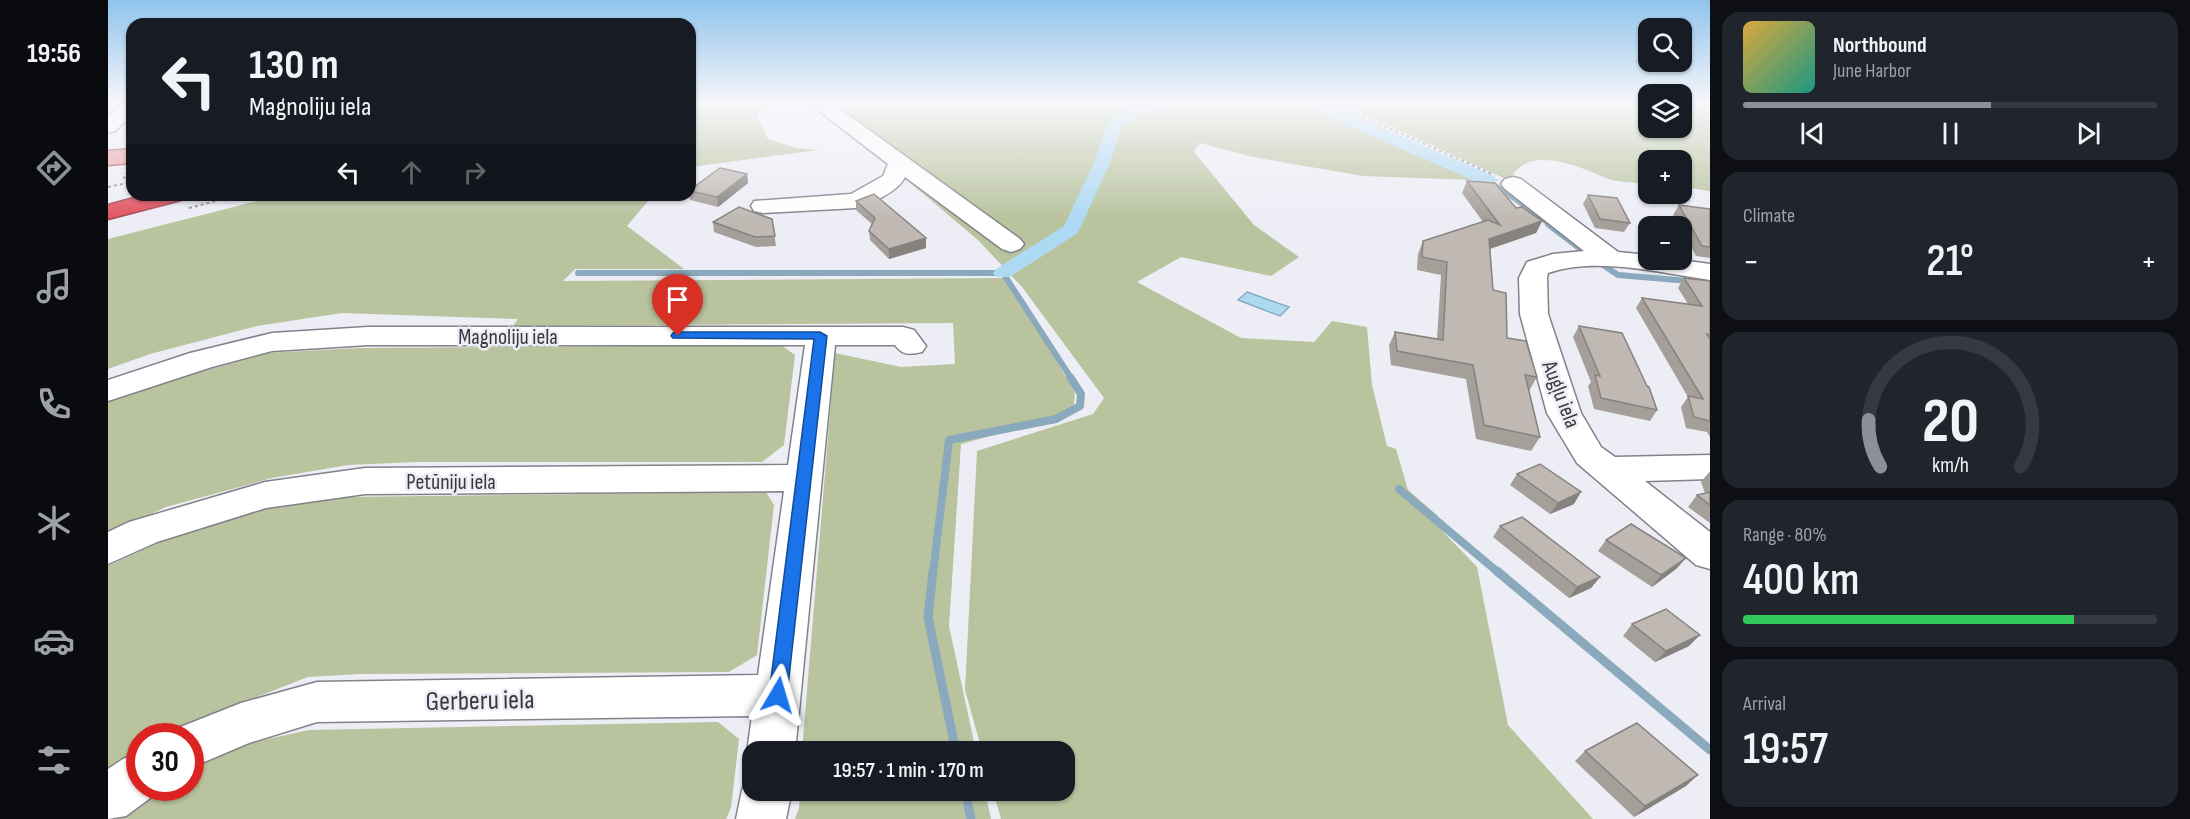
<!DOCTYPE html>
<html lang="en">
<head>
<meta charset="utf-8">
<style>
	:root { --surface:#171b24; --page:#20242c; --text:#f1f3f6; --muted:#9ea1a6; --line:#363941; --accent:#8c9099 }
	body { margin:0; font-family:"Sofia Sans Condensed",sans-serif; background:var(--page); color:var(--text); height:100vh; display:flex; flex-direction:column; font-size:22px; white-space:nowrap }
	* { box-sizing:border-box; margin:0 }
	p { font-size:20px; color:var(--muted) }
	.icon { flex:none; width:33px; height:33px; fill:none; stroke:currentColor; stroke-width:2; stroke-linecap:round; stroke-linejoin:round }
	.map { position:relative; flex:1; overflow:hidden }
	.details { display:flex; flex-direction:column; gap:12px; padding:12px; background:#0d0f14; width:480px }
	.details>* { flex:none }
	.top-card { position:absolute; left:18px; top:18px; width:570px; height:183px; border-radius:18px; box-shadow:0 2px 4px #0004; background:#171b24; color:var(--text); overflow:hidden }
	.fabs { position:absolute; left:1530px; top:18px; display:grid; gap:12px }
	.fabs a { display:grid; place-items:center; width:54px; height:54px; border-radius:12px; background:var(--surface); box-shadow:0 2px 4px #0004; font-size:30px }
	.speed { position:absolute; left:18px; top:723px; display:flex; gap:12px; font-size:30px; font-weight:700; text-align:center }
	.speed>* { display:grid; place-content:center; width:78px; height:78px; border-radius:50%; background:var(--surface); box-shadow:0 2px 4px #0004; line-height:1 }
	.speed .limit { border:9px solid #d22; background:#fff; color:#111 }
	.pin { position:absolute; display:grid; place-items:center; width:51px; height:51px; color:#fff; margin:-62px -26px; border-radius:50% 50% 50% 0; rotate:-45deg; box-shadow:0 0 6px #0007 }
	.pin .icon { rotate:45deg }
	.me { position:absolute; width:66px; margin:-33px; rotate:7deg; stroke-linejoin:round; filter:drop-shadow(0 0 4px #0008) }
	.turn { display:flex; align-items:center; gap:21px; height:126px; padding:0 24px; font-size:27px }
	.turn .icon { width:78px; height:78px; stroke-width:2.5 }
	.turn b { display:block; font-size:42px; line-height:51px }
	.lanes { display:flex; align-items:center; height:57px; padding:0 24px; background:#0003; justify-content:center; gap:30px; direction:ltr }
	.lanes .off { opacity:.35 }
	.big { font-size:45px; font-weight:600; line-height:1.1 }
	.details .card { flex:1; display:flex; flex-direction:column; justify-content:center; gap:9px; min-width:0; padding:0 21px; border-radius:18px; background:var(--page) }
	.details .dial { align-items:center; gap:0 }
	.dial svg { height:156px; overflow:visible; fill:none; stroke:var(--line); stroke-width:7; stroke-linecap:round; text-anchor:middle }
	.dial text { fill:var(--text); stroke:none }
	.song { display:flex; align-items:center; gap:18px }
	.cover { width:72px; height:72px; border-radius:9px; background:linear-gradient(135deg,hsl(40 70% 55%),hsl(170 70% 35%)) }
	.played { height:6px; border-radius:3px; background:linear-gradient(90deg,var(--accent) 60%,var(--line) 60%) }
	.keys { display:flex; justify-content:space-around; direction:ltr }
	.heat { display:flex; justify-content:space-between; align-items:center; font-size:33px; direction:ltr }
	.charge { height:9px; border-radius:4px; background:linear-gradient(90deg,#34c759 80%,var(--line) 0) }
	.trip { position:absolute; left:634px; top:741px; width:333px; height:60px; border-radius:18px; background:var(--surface); box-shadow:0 2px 4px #0004; font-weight:600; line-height:60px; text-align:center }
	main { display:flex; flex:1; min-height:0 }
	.tabs { display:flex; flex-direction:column; width:108px; justify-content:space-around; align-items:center; background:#090b0e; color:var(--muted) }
	.tabs .icon { width:42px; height:42px }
	.tabs .active { color:var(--accent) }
	.tabs b { font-size:27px; color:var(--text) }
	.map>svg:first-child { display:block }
	.green { fill:#b9c39e }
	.water { fill:#add9f2; stroke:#8aa9bc; stroke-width:1.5 }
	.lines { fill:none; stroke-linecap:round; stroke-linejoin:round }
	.stream-far3 { stroke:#8aa9bc; stroke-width:4.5 }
	.stream-far2 { stroke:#8aa9bc; stroke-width:6 }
	.stream-far1 { stroke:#8aa9bc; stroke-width:8 }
	.stream { stroke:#8aa9bc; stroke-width:9 }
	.canal { fill:#add9f2; fill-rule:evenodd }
	.minor-casing { stroke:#83828a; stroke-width:3 }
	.major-casing { stroke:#a64a54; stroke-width:3 }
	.highway-casing { stroke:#a64a54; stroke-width:3 }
	.path { stroke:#919198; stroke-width:2; stroke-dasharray:3 3; stroke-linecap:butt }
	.minor { fill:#fff; fill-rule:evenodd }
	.major { fill:#ed98a0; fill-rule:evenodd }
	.highway { fill:#e15360; fill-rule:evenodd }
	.wall { fill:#a59f9a }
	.shaded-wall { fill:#86827d }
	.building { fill:#c0b9b3; stroke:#86827d; stroke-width:1.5 }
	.route { fill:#1a73e8; stroke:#114b97; stroke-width:1.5 }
	.labels { text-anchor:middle; stroke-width:5; stroke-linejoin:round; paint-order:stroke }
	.street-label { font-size:22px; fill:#39393d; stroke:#ededf6 }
	.near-street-label { font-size:27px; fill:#39393d; stroke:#ededf6 }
</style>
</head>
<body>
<main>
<nav class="tabs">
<b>19:56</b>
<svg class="icon active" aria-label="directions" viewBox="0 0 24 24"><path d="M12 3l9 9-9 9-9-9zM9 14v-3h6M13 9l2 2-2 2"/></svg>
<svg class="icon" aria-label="music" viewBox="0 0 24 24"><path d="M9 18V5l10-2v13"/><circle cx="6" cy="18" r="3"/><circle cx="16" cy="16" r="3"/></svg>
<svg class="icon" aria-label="phone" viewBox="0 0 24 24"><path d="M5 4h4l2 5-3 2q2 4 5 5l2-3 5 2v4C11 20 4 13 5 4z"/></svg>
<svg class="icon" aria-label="climate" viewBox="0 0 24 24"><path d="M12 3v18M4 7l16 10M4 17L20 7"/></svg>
<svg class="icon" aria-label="car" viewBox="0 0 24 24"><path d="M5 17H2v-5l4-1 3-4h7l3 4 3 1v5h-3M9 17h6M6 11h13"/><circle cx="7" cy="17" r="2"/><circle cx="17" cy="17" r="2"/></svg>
<svg class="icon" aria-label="filters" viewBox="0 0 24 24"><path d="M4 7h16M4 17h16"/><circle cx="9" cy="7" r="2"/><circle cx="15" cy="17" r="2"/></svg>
</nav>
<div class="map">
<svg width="1602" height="819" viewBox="0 0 1602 819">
	<rect width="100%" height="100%" fill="#ededf6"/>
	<path class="green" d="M582,104H661L648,115L660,139L689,148L710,150L582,167Z
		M724,104H1223L1392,181L1255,176L1145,157L1092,143L1086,152L1146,225L1191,257L1163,276L1073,257L1029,282L1133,338L1206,342L1224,321L1259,327L1264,385L1279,446L1288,449L1300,490L1330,516L1323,519L1369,567L1400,725L1485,819H893L885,791L957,790V752L874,751L857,690L869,451L985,414L996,398L914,287L871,241L799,180L801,158Z
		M1233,104H1540V128H1574V104H1602V191L1574,187V160H1540V184C1528,182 1510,183 1498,178C1473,167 1417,142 1402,181Z
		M173,195H545L519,226L576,269H467L455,281L901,278L967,393L965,414L853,444L841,626L868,751H694L727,353L793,367L847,364L845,323L405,326L410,319L234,313L149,326L42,354L0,369V239Z
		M673,345L687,355L676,445L654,462H309L240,465L164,478L58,507L0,534V401L61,381L159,353L251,348Z
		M658,492L666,505L649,655L621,672L253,674L200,677L82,723L57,736H32L31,751L0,768V566L65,536L167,506L235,497Z
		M610,722L631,739L623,808L618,819H8L50,788H82L83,767L141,743L201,730Z
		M692,790L877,791L883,819H687L691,808Z"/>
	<path class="water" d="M1139,292L1181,307L1172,316L1130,300Z"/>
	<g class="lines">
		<path class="stream-far3" d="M1380,180L1442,225"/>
		<path class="stream-far2" d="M1440,224L1479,254
			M1492,263L1510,275L1581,281
			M470,273H895L963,378"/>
		<path class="stream-far1" d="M1291,489L1391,573
			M825,573L841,440L948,419L972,406L973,394L962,377"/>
		<path class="stream" d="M825,571L820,617L848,752
			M1389,571L1602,750
			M857,790L863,819"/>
		<path class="canal" d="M1036,104H1055L1014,125L1003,160L970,233L902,277H888L885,273L888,269L956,226L987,160L1000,122L1002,119Z
			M1199,104H1217L1386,176L1388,180L1380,185L1374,184L1243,127Z"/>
		<defs>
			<path id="minor" d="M13,104H24V115L7,131L0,133V116Z
				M702,104H725L912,239L916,244L912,249L903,252L894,249L797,177C791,191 763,204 748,208L655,213L646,211L643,206L646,201L743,194L775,176L780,164Z
				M1405,177L1413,179L1510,252L1540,255V260H1572L1602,264V280C1554,273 1487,256 1440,273L1439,278L1440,314L1473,413L1493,447L1507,457L1602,455V479L1537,481L1602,532V569L1588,565L1469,463L1439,413L1412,314L1411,278L1419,262L1445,254L1476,251L1397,189L1393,184L1397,179Z
				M260,327H795L806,330L818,346L814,352C801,355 794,355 787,345H727L687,752H645V766L639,752L644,716L209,722L141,743L82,768V736H62L65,730L133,703L209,682L650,675L676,491L257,494L158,508L49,542L0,564V532L21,522L157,482L257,468L680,465L697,345H260L164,351L104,367L0,401V380L82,353L164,333Z
				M32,753V788H52L49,793L18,816L0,819V769L15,759Z
				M645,772V790H684L678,819H628L634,790L641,773Z"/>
			<path id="major" d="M24,149V163L0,165V151Z"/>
			<path id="highway" d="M37,195H77L73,200L0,219V205Z"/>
		</defs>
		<use href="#minor" class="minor-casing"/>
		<use href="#major" class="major-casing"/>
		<use href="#highway" class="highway-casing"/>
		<path class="path" d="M1227,104L1386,175
			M0,187L19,183L14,173
			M81,208L130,195"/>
		<use href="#minor" class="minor"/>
		<use href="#major" class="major"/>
		<use href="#highway" class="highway"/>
	</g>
	<path class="wall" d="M639,174L640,183L610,207L582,200L581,195H582V190Z
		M1359,181L1434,221L1428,233L1382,249L1385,290L1399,338L1429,377L1421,391L1432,437L1423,451L1368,439L1358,379L1283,365L1281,345L1287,332L1329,339L1333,275L1309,270L1310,254L1315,241L1375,222L1354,193Z
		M1480,195L1522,223L1516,232L1487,228L1475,204Z
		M748,201L818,248L781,259L762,240L761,231L764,224L748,210Z
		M1571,205L1602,209V258L1588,256L1574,230V226H1572L1565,215Z
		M664,219L668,246L648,247L606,232L605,222Z
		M1576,278L1602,281V437L1599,432L1578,428L1573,407L1580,397L1528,308L1534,298L1580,304L1570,288Z
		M1471,326L1549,410L1542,421L1486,409L1480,386L1483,382L1465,337Z
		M1602,471V523L1580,507L1589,495L1597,493L1593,482Z
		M1409,474L1466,504L1442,514L1402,485Z
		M1392,526L1492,577L1483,588L1461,598L1385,537Z
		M1498,540L1578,558L1568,569L1544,587L1490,551Z
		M1524,624L1581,646L1547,662L1515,636Z
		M1477,751L1578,786L1526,817L1467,761Z"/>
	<path class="shaded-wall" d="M639,174L640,183L610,207L609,197Z
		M1434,221L1428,233L1375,251L1381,239Z
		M818,238V248L781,259V249Z
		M1473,492L1466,504L1442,514L1450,503Z
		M1578,558L1568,569L1544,587L1553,575Z
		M1492,577L1483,588L1461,598L1469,587Z
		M1592,635L1581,646L1547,662L1558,651Z
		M1590,775L1578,786L1526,817L1537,806Z"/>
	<path class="building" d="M612,168L639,174L609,197L582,191V190Z
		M1359,181L1387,183L1408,208L1414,207L1434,221L1381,239L1385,290L1398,293L1399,338L1418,341L1429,377L1417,375L1432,437L1376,425L1365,365L1289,351L1287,332L1335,340L1339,262L1314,257L1315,241L1380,220L1392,225Z
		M766,194L818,238L781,249L761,231L767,218L748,201Z
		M1480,195L1509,198L1522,223L1492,219Z
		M1571,205L1602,209V247L1594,246Z
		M631,207L664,219L667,236L647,237L605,222Z
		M1576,278L1602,281V335L1599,334L1602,339V421L1586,417L1580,396L1595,399L1534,298L1594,306Z
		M1471,326L1514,333L1539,386L1541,387L1549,410L1493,398L1487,375L1492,376Z
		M1432,464L1473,492L1450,503L1409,474Z
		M1602,492V505L1589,495Z
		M1414,517L1492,577L1469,587L1392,526Z
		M1523,524L1578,558L1553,575L1498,540Z
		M1558,609L1592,635L1558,651L1524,624Z
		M1529,723L1590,775L1537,806L1477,751Z"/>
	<linearGradient id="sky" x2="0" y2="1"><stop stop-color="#90c3ec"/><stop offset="0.47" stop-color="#f7f7fb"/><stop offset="1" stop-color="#f7f7fb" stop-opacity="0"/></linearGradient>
	<rect width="1602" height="219" fill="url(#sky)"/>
	<path class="route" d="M570,332H712L719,336L679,695L677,701L670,703L663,701L661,695L706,339L565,338L563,336L565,333Z"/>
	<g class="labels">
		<g class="street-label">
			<text x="400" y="344">Magnoliju iela</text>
			<text transform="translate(1454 394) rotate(69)" y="8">Augļu iela</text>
			<text x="343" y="489">Petūniju iela</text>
		</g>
		<g class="near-street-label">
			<text transform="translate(372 700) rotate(-1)" y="9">Gerberu iela</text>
		</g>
	</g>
</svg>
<div class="fabs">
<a><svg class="icon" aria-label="search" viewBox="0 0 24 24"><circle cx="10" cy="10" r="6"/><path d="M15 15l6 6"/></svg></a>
<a><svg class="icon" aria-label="layers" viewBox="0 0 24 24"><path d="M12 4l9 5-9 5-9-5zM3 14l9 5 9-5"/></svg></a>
<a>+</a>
<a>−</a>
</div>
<div class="speed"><div class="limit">30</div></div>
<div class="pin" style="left:570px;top:336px;background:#d93025"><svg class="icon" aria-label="arrive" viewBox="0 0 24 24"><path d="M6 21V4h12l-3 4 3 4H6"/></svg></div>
<svg class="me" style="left:670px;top:695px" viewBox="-20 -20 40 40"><path d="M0-17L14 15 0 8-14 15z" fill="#1a73e8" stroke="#fff" stroke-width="4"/></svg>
<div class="trip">19:57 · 1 min · 170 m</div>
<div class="top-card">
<div class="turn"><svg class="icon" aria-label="left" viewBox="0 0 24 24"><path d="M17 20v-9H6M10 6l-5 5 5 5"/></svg><div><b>130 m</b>Magnoliju iela</div></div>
<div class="lanes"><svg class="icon" aria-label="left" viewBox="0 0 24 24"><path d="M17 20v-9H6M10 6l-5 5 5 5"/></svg><svg class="icon off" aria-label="ahead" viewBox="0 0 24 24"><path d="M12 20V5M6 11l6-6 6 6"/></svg><svg class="icon off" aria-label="right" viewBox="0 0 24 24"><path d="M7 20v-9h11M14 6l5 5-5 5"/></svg></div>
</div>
</div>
<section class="details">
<div class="card">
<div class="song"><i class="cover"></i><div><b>Northbound</b><p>June Harbor</p></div></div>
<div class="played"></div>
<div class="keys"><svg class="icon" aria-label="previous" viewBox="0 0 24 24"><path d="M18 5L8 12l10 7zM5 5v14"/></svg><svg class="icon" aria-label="pause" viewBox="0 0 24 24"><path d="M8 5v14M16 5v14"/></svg><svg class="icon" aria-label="next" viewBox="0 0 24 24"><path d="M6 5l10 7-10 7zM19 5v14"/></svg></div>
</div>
<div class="card"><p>Climate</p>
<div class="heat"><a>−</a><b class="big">21°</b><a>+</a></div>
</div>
<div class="card dial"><svg viewBox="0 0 100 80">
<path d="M14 69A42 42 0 1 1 86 69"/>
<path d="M14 69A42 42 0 0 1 8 45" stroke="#8c9099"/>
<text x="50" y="56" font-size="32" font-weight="700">20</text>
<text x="50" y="72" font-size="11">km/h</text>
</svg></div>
<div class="card"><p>Range · 80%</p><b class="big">400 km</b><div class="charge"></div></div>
<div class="card"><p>Arrival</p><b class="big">19:57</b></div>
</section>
</main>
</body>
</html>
